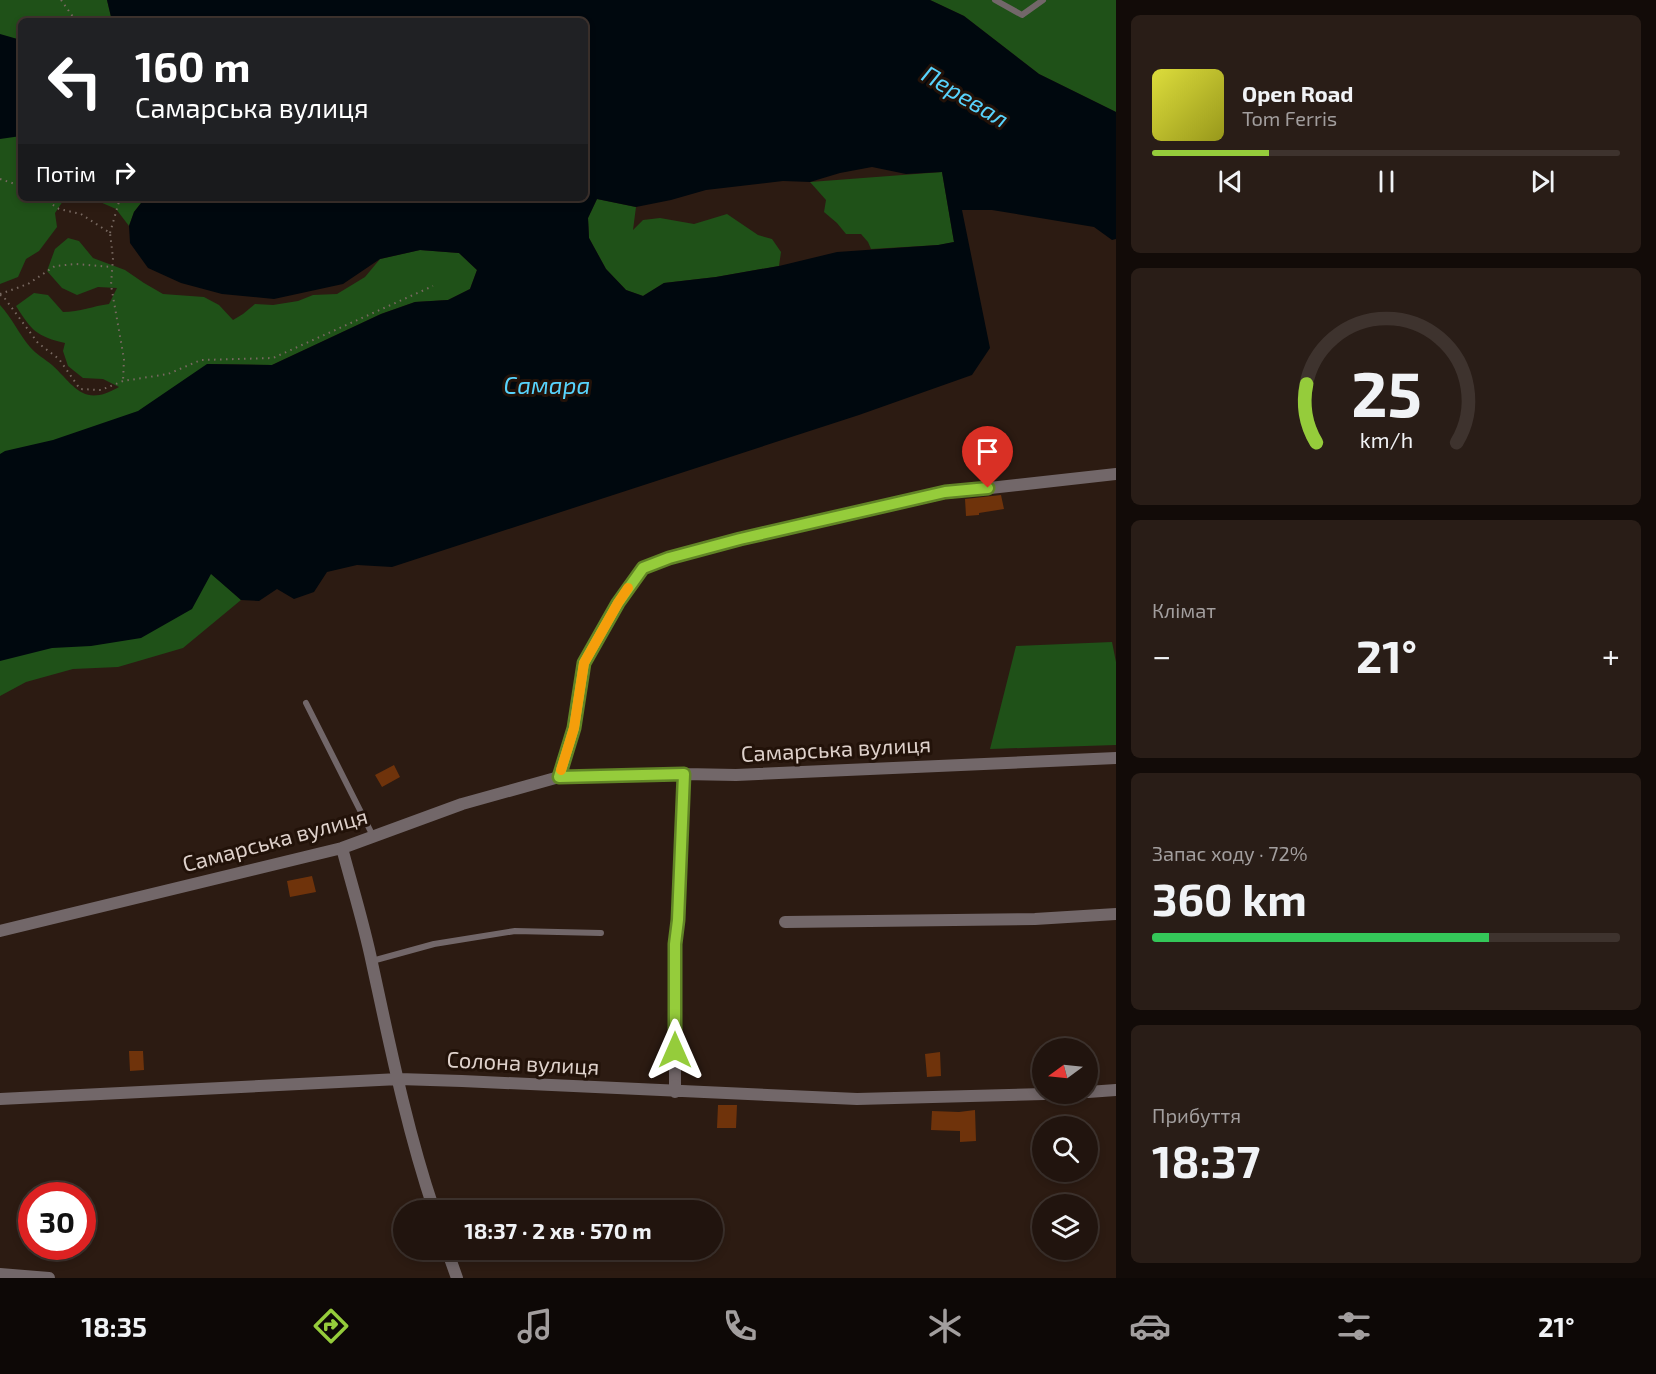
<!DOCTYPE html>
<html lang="uk">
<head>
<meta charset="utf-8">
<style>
	:root { --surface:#21140e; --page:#291d17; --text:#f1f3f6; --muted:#a29e9e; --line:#3e332e; --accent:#95cc3b }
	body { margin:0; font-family:"Exo 2",sans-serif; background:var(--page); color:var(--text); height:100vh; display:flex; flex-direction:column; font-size:22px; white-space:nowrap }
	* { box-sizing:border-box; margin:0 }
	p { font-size:20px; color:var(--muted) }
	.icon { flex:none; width:33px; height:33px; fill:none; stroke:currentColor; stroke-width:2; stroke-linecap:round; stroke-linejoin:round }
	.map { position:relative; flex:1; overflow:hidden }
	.drawer { display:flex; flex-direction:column; gap:15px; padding:15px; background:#120b08; width:540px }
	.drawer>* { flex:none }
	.banner { position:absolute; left:18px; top:18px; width:570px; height:183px; border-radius:9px; box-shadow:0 3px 9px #0003,0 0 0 2px var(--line); background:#202124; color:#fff; overflow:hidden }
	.needle { width:39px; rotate:255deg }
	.controls { position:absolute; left:1032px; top:1038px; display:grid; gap:12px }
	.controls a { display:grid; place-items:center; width:66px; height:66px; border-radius:50%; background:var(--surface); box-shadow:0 3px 9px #0003,0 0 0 2px var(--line); font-size:30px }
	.speed { position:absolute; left:18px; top:1182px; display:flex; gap:12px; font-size:30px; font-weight:700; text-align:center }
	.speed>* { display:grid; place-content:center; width:78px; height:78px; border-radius:50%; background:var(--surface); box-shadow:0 3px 9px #0003,0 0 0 2px var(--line); line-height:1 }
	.speed .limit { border:9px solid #d22; background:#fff; color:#111 }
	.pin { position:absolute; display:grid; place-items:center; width:51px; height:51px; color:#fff; margin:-62px -26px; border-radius:50% 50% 50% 0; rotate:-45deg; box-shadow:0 0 6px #0007 }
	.pin .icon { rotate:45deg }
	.me { position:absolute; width:66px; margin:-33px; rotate:0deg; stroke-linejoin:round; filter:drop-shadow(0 0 4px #0008) }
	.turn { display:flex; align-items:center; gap:21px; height:126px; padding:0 18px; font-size:27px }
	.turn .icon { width:78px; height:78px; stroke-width:2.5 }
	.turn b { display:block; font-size:42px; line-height:51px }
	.then { display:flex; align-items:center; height:57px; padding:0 18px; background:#0003; gap:12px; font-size:22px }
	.big { font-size:45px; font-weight:700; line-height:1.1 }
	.drawer .card { flex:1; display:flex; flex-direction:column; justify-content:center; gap:9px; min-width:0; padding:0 21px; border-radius:9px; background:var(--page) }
	.drawer .dial { align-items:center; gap:0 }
	.dial svg { height:156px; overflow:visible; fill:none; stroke:var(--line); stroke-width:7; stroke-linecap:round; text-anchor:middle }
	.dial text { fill:var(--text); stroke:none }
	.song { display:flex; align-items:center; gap:18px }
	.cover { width:72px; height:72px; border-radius:9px; background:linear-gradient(135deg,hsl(60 70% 55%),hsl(60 70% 35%)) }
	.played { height:6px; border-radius:3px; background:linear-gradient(90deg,var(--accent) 25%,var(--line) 25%) }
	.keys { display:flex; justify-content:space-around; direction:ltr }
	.heat { display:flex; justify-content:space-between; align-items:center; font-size:33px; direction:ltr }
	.charge { height:9px; border-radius:4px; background:linear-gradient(90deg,#34c759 72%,var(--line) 0) }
	.trip { position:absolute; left:393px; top:1200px; width:330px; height:60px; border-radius:30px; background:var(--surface); box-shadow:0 3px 9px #0003,0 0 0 2px var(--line); font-weight:700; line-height:60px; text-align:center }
	.tab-bar { display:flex; height:96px; justify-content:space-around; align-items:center; background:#0d0806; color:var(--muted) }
	.tab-bar .icon { width:42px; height:42px }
	.tab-bar .active { color:var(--accent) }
	.tab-bar b { font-size:27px; color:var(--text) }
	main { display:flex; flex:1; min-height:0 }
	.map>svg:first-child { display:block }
	.green { fill:#1f5118 }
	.water { fill:#00080e; fill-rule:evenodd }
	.building { fill:#6f330b }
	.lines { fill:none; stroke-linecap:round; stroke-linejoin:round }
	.path { stroke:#786961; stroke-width:2; stroke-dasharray:1.5 4.5; stroke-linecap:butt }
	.service { stroke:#726769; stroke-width:6 }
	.minor { stroke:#726769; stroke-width:12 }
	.route-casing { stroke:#618526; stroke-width:15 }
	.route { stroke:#95cc3b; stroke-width:10 }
	.slow { stroke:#f59e0b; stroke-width:10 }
	.labels { text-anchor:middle; stroke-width:6; stroke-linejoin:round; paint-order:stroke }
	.street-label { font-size:22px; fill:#ded1cb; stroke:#221209 }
	.water-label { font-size:24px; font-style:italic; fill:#58d3fc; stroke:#221209 }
</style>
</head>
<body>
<main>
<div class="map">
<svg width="1116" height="1278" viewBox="0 0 1116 1278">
	<rect width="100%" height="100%" fill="#2c1b12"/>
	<path class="green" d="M0,0H107L112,21H21V198H65L55,213L57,227L39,251L26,259L18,277L0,284Z
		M930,0H1116V112L1039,74L964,16Z
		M942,172L954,242L939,245L871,249L868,242L861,234H846L837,223L824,212L826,200L810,182Z
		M91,198H145L134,212L129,226L116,209Z
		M597,199L636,207L633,230L643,220L660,218L694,224L727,214L758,235L772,239L781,252L779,266L716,277L664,283L643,296L626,290L606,269L589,238L588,218Z
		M68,238L79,241L93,258L125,270L144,283L163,294L204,297L219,305L233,320L243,314L255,304L273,305L298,301L313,295L337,294L365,277L380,259L420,250L459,253L477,270L470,289L448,300L415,302L381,314L272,365L207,364L211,573L241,600L183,648L118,667L73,669L26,682L0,696V305C12,318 19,334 30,347C36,354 45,359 52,365C75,386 83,408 119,387L103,379L83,378L68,366L63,351L65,343C36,336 32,331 16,306L34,293L48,295L63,312C80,312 93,306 109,304L117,288L98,287L77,295L62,288L47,271L55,249Z
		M1112,642L1116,662V745L990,749L1016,646Z"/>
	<path class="water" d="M107,0H930L964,16L1039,74L1116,112V239L1112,240L1094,227L992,210H962L990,348L972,375L859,415L392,567L357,565L327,572L314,592L294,599L277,589L259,601L241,600L211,574L192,609L141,638L91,646L52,648L0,661V454L5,451L53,440L138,411L207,364L272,365L381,314L415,302L448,300L470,289L477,270L459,253L420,250L380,259L343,284L274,299L222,294L181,283L148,268L130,243L129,226L134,212L145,198H585V21H112ZM872,167L906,174L942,172L954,242L938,245L837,252L779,266L716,277L664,283L643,296L626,290L606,269L589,238L588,218L597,199L636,207L671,200L706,190L783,181L810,182L840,173Z
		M0,34L21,40V136L0,139Z"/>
	<path class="building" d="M1001,495L1004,509L979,513V515L966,516L965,499Z
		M394,765L400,777L382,787L375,775Z
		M312,876L316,892L290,897L287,881Z
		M1074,1038L1075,1048H1058V1040Z
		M129,1051H143L144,1070L130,1071Z
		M940,1052L941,1076L927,1077L925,1054Z
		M718,1105H737L736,1128H717Z
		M975,1110L976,1141L960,1142V1131L931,1130L932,1111L959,1112Z"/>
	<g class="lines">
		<path class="path" d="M61,0L76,21
			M0,179L21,186
			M43,198L59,209L81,214L110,233L113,258L111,285L124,359L123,381
			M110,233L120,198
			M0,294L28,284L55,266L76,264L112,267
			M0,295L3,296L38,343L59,359L80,389L101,390L123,381L168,374L201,360L273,358L433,286"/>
		<path class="service" d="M995,0L1022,15L1043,0
			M306,703L373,836
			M372,961L434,944L515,931L601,933"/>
		<path class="minor" d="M559,777L574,728L584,663L618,602L643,568L669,558L740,539L945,493L1116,474
			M342,848C352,886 364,924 372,963C390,1046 407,1130 434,1210
			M785,922L1035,919L1116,914
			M0,931L342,848L462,804L559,777L684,774L736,775L1116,758
			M675,1092V944L678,920L684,774
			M1088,1092L1116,1090
			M0,1099L399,1079L462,1081L857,1099L1044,1094
			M447,1250L457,1278
			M0,1274L49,1278"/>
	</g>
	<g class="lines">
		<defs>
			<path id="route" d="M675,1050V944L678,920L684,774L559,777L574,728L584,663L618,603L643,568L669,558L740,539L945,492L988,488"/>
		</defs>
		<use href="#route" class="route-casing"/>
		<use href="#route" class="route"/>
		<path class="slow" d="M561,770L574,728L584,663L618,603L628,588"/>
	</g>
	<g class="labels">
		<g class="street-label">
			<text transform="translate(836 749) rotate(-3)" y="8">Самарська вулиця</text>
			<text transform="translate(275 840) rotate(-15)" y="8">Самарська вулиця</text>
			<text transform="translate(523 1063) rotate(3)" y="8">Солона вулиця</text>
		</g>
		<g class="water-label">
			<text transform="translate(965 97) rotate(31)" y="8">Перевал</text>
			<text x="547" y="394">Самара</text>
		</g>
	</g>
</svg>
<div class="controls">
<a><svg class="needle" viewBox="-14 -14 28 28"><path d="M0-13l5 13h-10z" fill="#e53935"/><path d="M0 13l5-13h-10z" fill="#a29e9e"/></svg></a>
<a><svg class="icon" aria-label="search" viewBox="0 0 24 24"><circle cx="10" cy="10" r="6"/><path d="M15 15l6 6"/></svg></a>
<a><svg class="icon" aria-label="layers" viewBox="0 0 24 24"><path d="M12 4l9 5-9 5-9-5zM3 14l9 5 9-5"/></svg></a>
</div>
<div class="speed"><div class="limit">30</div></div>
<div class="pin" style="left:988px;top:488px;background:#d93025"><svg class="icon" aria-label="arrive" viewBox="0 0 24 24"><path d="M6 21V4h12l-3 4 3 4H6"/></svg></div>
<svg class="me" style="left:675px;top:1050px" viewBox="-20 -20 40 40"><path d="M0-17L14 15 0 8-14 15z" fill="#95cc3b" stroke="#fff" stroke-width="4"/></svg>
<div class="trip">18:37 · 2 хв · 570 m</div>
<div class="banner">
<div class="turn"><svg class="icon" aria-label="left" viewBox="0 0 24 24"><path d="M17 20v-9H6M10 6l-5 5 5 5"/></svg><div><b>160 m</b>Самарська вулиця</div></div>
<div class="then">Потім<svg class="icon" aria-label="right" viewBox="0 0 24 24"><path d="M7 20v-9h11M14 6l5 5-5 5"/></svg></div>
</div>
</div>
<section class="drawer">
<div class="card">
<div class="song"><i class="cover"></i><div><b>Open Road</b><p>Tom Ferris</p></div></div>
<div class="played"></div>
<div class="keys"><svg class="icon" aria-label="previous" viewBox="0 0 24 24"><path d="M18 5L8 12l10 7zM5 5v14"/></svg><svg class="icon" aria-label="pause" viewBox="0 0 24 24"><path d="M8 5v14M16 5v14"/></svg><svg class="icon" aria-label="next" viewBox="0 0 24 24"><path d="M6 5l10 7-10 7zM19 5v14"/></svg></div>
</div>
<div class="card dial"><svg viewBox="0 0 100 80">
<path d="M14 69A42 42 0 1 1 86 69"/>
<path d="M14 69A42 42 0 0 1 9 39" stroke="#95cc3b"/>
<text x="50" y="56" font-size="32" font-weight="700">25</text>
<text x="50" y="72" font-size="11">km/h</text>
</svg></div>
<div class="card"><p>Клімат</p>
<div class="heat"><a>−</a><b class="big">21°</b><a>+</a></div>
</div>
<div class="card"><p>Запас ходу · 72%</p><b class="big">360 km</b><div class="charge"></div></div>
<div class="card"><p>Прибуття</p><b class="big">18:37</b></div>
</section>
</main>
<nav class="tab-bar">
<b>18:35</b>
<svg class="icon active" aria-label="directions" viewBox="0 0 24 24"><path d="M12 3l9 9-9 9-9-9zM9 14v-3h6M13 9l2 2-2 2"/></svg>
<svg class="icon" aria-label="music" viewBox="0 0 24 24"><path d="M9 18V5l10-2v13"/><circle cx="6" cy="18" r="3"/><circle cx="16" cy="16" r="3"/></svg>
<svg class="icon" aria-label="phone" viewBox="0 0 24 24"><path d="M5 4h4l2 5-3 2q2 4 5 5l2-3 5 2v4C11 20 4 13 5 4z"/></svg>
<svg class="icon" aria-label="climate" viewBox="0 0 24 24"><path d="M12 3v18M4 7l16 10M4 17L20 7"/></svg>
<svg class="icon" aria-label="car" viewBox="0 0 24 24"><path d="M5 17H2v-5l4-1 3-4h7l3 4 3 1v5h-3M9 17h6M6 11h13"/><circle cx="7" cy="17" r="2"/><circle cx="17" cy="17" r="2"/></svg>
<svg class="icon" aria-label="filters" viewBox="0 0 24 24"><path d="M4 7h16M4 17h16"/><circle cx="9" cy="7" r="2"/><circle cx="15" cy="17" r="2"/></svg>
<b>21°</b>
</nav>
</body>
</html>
